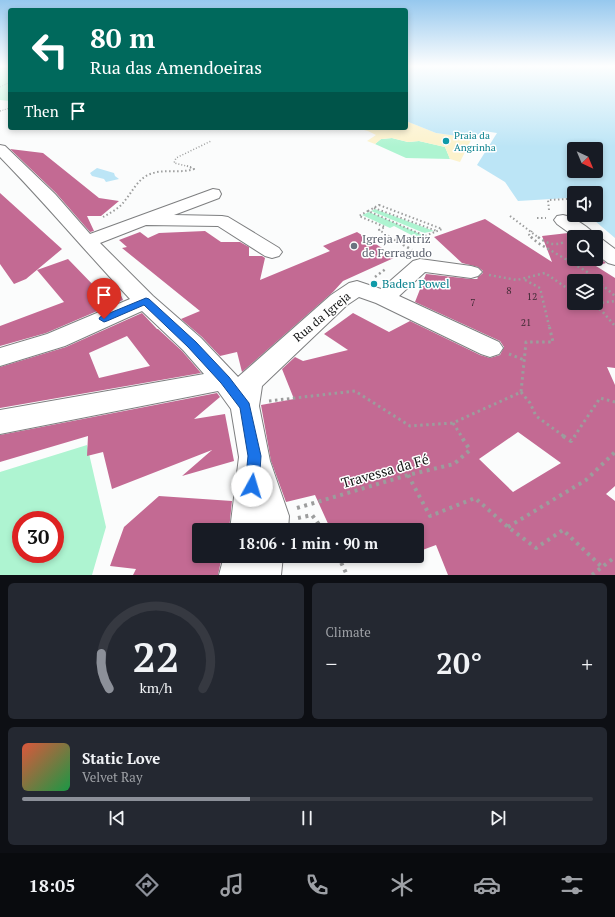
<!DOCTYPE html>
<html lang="en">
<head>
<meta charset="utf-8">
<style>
	:root { --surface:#171b24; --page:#242831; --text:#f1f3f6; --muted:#9ea1a6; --line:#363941; --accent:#8c9099 }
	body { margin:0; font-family:"PT Serif",serif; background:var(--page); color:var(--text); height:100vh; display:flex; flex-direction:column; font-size:15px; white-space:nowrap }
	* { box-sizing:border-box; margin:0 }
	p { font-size:13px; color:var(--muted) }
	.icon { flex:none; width:22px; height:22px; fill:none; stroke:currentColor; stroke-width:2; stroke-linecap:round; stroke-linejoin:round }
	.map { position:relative; height:575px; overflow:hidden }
	.side { display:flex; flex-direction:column; gap:8px; padding:8px; background:#0d0f14; flex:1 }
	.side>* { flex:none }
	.hud { position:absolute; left:8px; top:8px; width:400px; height:122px; border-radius:4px; box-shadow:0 2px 6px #0003; background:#00695c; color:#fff; overflow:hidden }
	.needle { width:26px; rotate:136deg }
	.buttons { position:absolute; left:567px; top:142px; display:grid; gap:8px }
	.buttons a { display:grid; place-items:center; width:36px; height:36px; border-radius:4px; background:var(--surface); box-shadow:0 2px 6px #0003; font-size:20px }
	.speed { position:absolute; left:12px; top:511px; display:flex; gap:8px; font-size:20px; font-weight:700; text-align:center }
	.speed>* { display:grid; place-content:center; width:52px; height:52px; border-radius:50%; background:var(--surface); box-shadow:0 2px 6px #0003; line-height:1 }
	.speed .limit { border:6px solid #d22; background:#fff; color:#111 }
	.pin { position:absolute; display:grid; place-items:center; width:34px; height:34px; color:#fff; margin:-41px -17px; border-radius:50% 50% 50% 0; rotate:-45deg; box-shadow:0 0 4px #0007 }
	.pin .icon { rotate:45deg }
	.me { position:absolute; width:44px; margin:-22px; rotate:6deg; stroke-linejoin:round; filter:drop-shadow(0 0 3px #0008) }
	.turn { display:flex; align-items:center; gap:14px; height:84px; padding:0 16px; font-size:18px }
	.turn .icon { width:52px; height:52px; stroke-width:2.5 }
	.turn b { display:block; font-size:28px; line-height:34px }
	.then { display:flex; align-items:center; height:38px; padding:0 16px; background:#0003; gap:8px; font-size:15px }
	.big { font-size:30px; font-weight:800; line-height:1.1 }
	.side .widget { flex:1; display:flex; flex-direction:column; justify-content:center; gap:6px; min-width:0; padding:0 14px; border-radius:6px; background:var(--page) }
	.side .dial { align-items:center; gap:0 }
	.dial svg { height:104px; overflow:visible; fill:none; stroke:var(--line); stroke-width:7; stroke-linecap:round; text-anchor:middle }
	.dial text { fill:var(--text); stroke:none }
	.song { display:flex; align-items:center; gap:12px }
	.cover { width:48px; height:48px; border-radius:6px; background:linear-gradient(135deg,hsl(10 70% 55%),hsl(140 70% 35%)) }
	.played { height:4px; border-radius:2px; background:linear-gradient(90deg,var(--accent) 40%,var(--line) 40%) }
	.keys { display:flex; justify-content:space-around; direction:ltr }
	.heat { display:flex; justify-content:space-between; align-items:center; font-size:22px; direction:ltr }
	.side .tiles { flex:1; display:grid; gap:8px; grid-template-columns:1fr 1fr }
	.widget:last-child { grid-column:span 2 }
	.trip { position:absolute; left:192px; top:523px; width:232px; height:40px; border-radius:4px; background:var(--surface); box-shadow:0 2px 6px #0003; font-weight:800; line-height:40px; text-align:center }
	.tabs { display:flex; height:64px; justify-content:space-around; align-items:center; background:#090b0e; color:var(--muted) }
	.tabs .icon { width:28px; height:28px }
	.tabs .active { color:var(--accent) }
	.tabs b { font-size:18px; color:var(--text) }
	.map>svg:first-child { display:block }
	.green { fill:#aef4d1; fill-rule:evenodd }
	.sand { fill:#fcf2cc }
	.water { fill:#bce5f6; fill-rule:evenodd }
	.building { fill:#c36a93; fill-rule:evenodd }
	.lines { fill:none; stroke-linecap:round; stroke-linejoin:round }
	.minor-casing { stroke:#7e7f80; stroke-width:2 }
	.path-far5 { stroke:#9c9d9d; stroke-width:1; stroke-dasharray:1 1.5; stroke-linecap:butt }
	.path-far4 { stroke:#9c9d9d; stroke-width:1.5; stroke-dasharray:1 2; stroke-linecap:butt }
	.path-far3 { stroke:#9c9d9d; stroke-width:2; stroke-dasharray:1.5 2.5; stroke-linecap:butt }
	.path-far2 { stroke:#9c9d9d; stroke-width:2.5; stroke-dasharray:2 3; stroke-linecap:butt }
	.path-far1 { stroke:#9c9d9d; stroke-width:3; stroke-dasharray:2.5 3.5; stroke-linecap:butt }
	.path { stroke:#9c9d9d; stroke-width:4; stroke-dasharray:3 4.5; stroke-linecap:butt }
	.minor { fill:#fff; fill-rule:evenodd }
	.route { fill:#1a73e8; stroke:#114b97 }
	.culture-dot { fill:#0f9aa8; stroke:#fff; stroke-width:1.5 }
	.worship-dot { fill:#6b7280; stroke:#fff; stroke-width:1.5 }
	.labels { text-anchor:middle; stroke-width:3; stroke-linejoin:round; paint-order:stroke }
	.far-culture-label { font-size:10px; fill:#0d838f; stroke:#fff; text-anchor:start }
	.number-label { font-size:10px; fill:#402b35 }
	.worship-label { font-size:12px; fill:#5b616d; stroke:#fff; text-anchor:start }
	.culture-label { font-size:12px; fill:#0d838f; stroke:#fff; text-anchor:start }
	.street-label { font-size:12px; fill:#151616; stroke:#fff }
	.near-street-label { font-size:14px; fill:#151616; stroke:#fff }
</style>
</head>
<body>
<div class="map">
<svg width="615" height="575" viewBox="0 0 615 575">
	<rect width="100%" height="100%" fill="#fbfcfc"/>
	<path class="green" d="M0,66L10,68V101L0,100Z
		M392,138L408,142L419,141L445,147L450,159L406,158L375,144L381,139Z
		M375,209L434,231L424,233L371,211Z
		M369,212L425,236L419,239L394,226L390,228L362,215Z
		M87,445L106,527L92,575H0V472ZM21,520H55V554H21Z"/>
	<path class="sand" d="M406,121L436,133L472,138L460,162L450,159L445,147L419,141L408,142L392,138L381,139L375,144L367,141L376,135L368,131L356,128H406Z"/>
	<path class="water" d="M406,66H615V238L588,215H596V193H574V204L568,198L518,201L505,182L477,165L497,133L484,131L472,138L436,133L406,121ZM574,149H596V171H574Z
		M97,168L114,173L115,176L119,179L106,182L104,179L92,176L90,173Z"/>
	<path class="building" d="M10,149L43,153L99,198L119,201L101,216H87L94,231L90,232L56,193Z
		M0,193L62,249L26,279L14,284L0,264Z
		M485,219L552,262L542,236L568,233L574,238V259H596V256L606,263L596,266L615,278V368L607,367L615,385V486L606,494L615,501V575H448L436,545L417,552V530H342L339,524L330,528L315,495L286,502L271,461L261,405L294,399L282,369L295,357L303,361L348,350L324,334L353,313L389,332L410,321L480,355L490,358L500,355L504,347L500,341L415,302L426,274L471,279H478L477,278L483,273V271L478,267L462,263L434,237ZM574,281H596V303H574ZM518,432L561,463L513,492L479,459Z
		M205,231L221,242H240L249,247V256H262L265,258L260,280L330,251L323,246L357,232L396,257L343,281L333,292L242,372L237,352L220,356L202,337L181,319L200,311L122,248L127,247L119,240L140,232L148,238L159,233Z
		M68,259L98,290L118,288L123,300L46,333L0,346V326L64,302L37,270Z
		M142,313L157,329H158L182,351L201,373L0,408V367L66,347ZM127,336L150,366L99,378L89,353Z
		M217,393L220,397L194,419L225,414L234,461L182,476L212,450L112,489L103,452L87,456L88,436L0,462V435Z
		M159,496L232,501L229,530H199V556H222L218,575H133L136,569L110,566L124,527Z
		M382,556H406L386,563Z"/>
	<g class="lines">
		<defs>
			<path id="minor" d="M0,145L5,146L55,194L90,234L213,189L219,190L221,194L219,198L174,215L222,216L228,217L279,248L282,252L279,256L272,258L265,256L218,226L146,225L100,243L153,296L201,338L238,377L331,295L349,283L357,281L381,289L413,261L420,259L471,266L478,268L482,272L478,276L471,278L425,272L399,296L499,342L503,348L499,354L490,357L481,354L376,303L359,297L347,305L262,386L259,406L270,461L289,516L288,530H230L239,457L231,409L218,391L0,434V410L204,374L183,350L142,311L65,346L0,366V348L47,334L130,299C86,252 45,203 0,157Z
				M563,215C574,217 590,228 597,237H575L557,224L554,220L557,216Z
				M596,238L603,240L615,249V265L608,263L596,254Z
				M224,556H283L281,575H219Z"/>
		</defs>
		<use href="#minor" class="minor-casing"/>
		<path class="path-far5" d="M0,87L10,82
			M0,111L10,108"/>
		<path class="path-far4" d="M0,111L2,110
			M191,167L174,163L176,158L211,141"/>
		<path class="path-far3" d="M379,205L442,229L425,236L368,211Z
			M374,208L437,231
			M549,210L548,200L567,199L573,204L569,205
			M368,211L359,216L385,227L379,230L392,238
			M510,216L539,238
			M103,217C110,213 118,209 123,203C131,194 137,180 148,175C162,168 179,174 194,169L187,166
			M537,218H546
			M532,238L529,235L532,231"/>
		<path class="path-far2" d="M390,237L412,250
			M531,237L538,243L586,271L615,296
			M538,237C548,244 553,246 565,242
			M489,275L517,280L545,273L574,293
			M375,277L387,268
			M525,280L540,288L549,326
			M591,303L602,311L615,326
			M592,304L615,301"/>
		<path class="path-far1" d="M509,354L524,360
			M521,392L530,403L536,416L565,437
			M269,401L355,391L410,426L453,423L521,392L526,342H553L549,325
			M453,423L462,437
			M574,437L600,398L615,402"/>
		<path class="path" d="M563,436L571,441L575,436
			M408,475L430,516L475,498L508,527L536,548L563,530L602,567
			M297,508L408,475L454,464L470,450L461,436
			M298,518L312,515L323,530
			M508,527L586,480L615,452
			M338,556L347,575
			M592,575L615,557"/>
		<use href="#minor" class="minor"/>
	</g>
	<linearGradient id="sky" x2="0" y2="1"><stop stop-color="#96c8ee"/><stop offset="0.45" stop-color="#fdfefe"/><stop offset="1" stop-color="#fdfefe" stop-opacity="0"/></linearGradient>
	<rect width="615" height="147" fill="url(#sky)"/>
	<path class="route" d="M146,298L149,299L196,342L229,377L249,403L261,456L259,486L257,490L252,492L247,490L245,486L248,456L240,408L221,383L188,347L144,305L107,321L104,322L99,319L100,317Z"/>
	<g class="culture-dot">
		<circle cx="446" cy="141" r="4"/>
		<circle cx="374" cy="284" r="4"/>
	</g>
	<circle class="worship-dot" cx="354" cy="246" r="4"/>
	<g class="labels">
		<g class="far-culture-label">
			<text x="454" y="139">Praia da<tspan x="454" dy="12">Angrinha</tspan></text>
		</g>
		<g class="number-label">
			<text x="509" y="294">8</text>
			<text x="532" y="300">12</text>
			<text x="473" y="306">7</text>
			<text x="526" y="326">21</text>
		</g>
		<g class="worship-label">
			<text x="362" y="243">Igreja Matriz<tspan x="362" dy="14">de Ferragudo</tspan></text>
		</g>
		<g class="culture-label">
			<text x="382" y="288">Baden Powel</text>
		</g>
		<g class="street-label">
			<text transform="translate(322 317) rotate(-40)" y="4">Rua da Igreja</text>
		</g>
		<g class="near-street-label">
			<text transform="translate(385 471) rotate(-16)" y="5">Travessa da Fé</text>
		</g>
	</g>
</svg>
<div class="buttons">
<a><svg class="needle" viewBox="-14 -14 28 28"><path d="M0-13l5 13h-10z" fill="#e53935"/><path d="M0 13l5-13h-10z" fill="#9ea1a6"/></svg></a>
<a><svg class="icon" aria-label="sound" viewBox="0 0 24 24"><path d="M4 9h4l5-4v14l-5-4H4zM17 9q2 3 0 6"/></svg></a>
<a><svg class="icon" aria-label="search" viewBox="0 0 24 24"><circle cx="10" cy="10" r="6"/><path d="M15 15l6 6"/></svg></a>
<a><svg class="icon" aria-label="layers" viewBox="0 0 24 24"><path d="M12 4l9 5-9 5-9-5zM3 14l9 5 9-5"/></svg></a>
</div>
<div class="speed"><div class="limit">30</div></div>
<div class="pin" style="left:104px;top:319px;background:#d93025"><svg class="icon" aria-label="arrive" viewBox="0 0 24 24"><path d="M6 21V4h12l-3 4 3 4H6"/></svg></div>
<svg class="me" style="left:252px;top:486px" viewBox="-20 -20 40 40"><circle r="19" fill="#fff"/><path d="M0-13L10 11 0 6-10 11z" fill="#1a73e8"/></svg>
<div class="trip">18:06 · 1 min · 90 m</div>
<div class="hud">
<div class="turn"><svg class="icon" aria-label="left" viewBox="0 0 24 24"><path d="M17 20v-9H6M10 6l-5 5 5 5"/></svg><div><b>80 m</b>Rua das Amendoeiras</div></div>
<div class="then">Then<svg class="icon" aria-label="arrive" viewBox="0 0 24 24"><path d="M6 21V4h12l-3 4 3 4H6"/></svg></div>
</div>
</div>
<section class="side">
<div class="tiles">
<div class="widget dial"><svg viewBox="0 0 100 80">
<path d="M14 69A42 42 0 1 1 86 69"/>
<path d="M14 69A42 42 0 0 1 8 42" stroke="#8c9099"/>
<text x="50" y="56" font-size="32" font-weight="700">22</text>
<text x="50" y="72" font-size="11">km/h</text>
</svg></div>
<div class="widget"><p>Climate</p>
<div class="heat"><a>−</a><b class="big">20°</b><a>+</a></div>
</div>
<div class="widget">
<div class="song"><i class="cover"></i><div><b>Static Love</b><p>Velvet Ray</p></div></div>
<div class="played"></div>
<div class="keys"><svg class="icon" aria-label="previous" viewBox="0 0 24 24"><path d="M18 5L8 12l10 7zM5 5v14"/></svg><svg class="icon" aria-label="pause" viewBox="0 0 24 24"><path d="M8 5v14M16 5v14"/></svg><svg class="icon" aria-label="next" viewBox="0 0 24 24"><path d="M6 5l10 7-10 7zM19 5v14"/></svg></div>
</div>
</div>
</section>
<nav class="tabs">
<b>18:05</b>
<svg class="icon active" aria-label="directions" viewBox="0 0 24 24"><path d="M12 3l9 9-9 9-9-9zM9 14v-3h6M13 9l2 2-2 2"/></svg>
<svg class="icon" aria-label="music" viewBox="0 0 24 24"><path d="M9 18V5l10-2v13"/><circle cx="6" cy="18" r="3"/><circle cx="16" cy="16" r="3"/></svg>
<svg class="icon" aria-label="phone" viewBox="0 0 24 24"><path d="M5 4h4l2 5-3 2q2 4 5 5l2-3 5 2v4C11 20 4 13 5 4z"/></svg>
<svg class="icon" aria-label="climate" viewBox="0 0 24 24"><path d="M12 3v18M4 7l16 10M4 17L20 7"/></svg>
<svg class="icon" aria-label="car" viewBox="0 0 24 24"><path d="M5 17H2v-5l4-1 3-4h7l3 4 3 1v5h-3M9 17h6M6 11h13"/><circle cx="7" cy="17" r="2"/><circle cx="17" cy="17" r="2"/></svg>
<svg class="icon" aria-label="filters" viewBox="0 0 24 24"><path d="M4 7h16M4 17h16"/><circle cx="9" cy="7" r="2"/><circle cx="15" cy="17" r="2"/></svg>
</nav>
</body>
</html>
